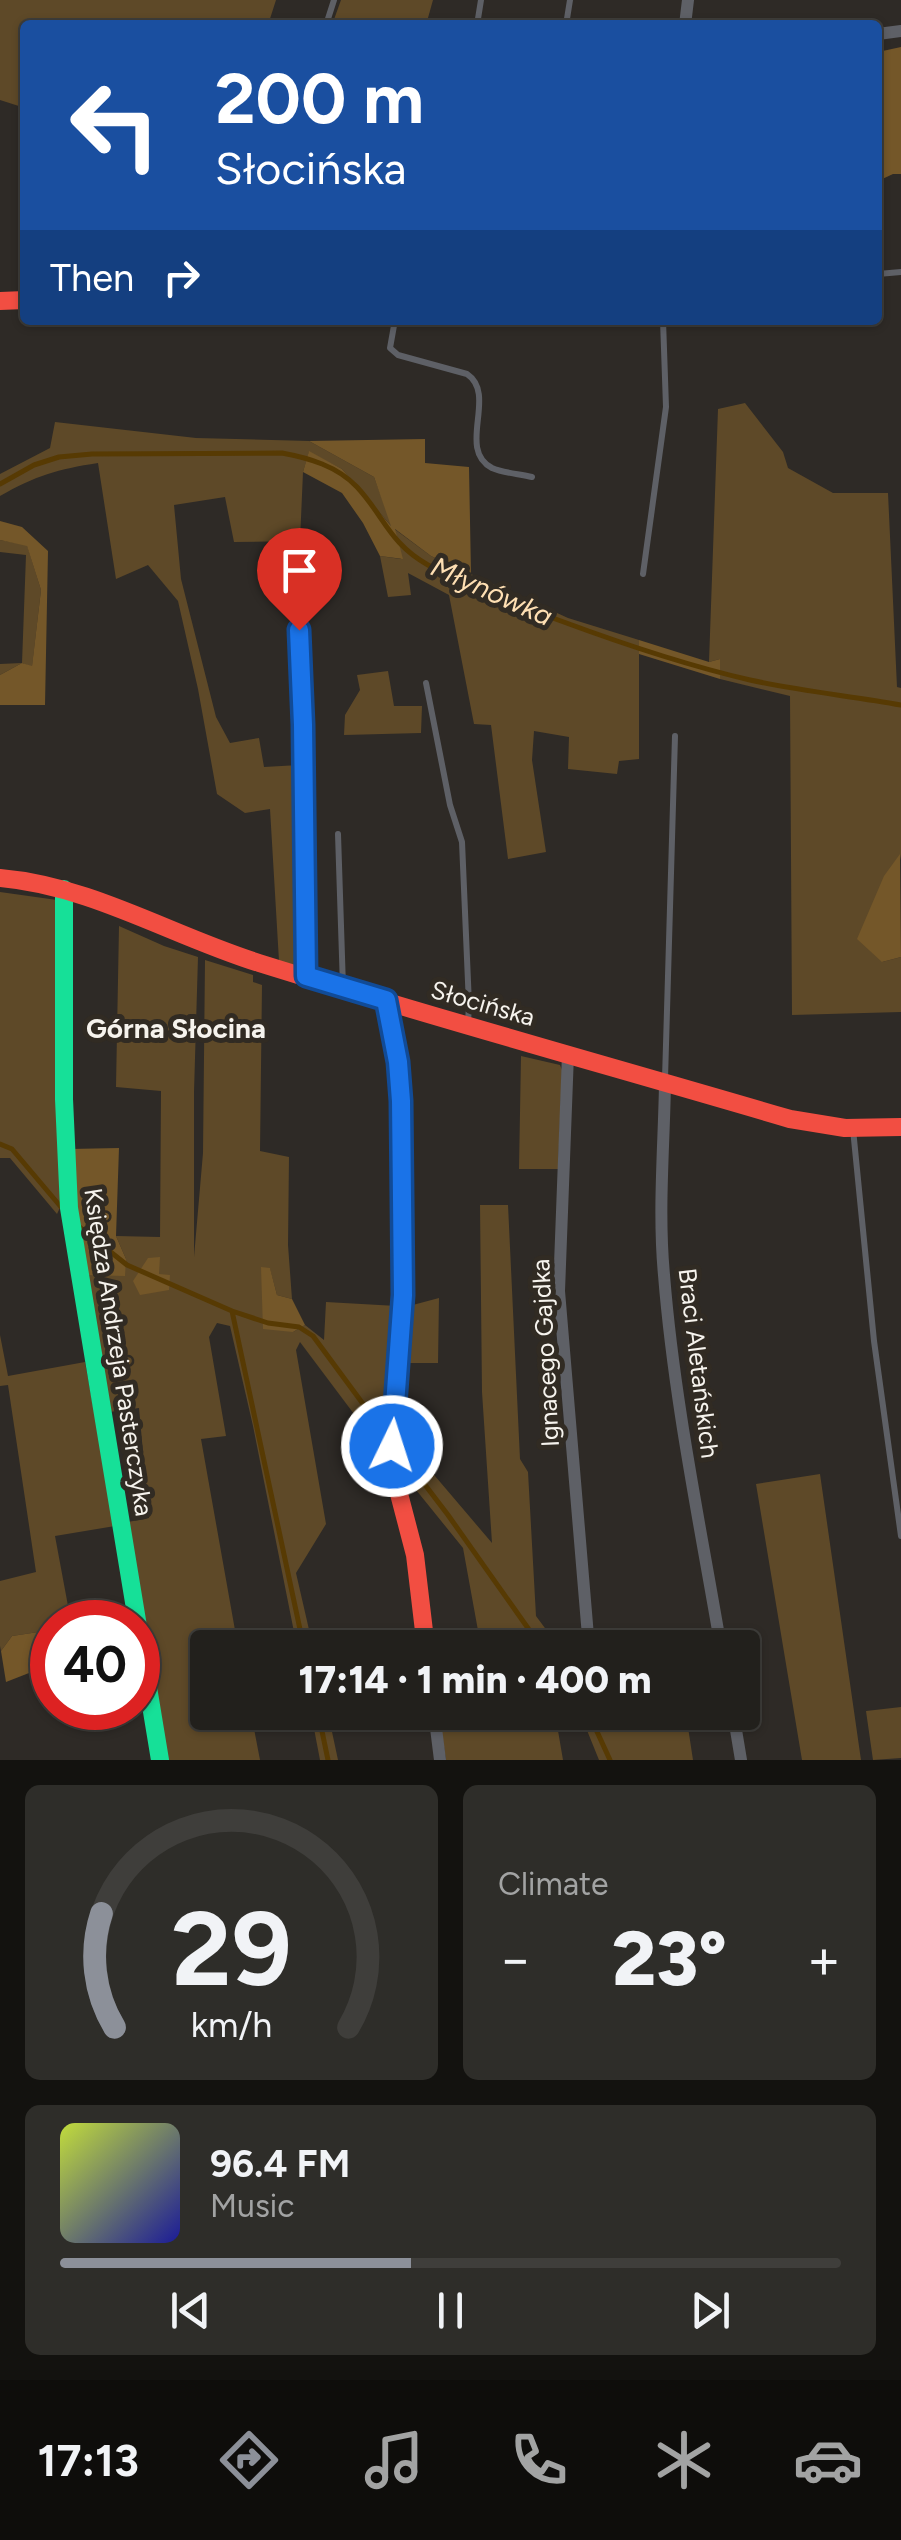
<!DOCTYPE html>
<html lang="en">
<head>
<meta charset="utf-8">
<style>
	:root { --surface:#22201c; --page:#2e2d29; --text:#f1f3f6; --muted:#a2a3a3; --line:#3f3e3b; --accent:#8c9099 }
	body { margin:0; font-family:Figtree,sans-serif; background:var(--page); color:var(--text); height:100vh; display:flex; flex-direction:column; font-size:38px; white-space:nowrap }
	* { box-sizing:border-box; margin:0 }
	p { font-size:32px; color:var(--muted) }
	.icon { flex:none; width:55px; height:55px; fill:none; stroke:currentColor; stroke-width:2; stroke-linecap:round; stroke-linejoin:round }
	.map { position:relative; height:1760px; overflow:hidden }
	.sheet { display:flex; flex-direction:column; gap:25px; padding:25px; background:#13120f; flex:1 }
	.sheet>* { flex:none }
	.guide { position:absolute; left:20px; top:20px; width:862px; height:305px; border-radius:10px; box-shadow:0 2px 8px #0004,0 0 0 2px var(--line); background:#1a4fa0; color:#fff; overflow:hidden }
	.speed { position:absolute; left:30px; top:1600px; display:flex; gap:20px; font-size:50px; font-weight:700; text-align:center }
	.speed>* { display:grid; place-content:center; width:130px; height:130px; border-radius:50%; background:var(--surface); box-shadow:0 2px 8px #0004,0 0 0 2px var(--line); line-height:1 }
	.speed .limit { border:15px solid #d22; background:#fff; color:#111 }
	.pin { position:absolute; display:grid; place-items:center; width:85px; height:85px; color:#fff; margin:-102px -42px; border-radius:50% 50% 50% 0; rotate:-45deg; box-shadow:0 0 10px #0007 }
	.pin .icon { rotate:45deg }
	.me { position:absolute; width:110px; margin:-55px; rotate:4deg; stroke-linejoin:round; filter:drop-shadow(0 0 8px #0008) }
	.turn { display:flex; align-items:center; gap:35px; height:210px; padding:0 30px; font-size:45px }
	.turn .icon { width:130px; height:130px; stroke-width:2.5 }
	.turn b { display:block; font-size:70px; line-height:85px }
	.then { display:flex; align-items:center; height:95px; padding:0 30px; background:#0003; gap:20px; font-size:38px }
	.big { font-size:75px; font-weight:800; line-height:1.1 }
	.sheet .widget { flex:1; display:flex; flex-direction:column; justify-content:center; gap:15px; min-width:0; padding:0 35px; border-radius:15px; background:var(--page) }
	.sheet .dial { align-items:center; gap:0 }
	.dial svg { height:260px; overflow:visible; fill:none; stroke:var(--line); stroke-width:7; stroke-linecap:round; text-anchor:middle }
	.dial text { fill:var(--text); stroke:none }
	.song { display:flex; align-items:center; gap:30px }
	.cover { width:120px; height:120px; border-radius:15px; background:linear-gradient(135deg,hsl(70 70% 55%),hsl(240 70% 35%)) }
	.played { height:10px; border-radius:5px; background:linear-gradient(90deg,var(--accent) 45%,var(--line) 45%) }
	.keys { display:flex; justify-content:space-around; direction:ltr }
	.heat { display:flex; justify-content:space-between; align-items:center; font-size:55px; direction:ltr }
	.sheet .tiles { flex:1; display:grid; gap:25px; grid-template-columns:1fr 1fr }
	.widget:last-child { grid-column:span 2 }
	.trip { position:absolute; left:190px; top:1630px; width:570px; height:100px; border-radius:10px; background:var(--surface); box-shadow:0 2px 8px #0004,0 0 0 2px var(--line); font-weight:800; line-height:100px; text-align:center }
	.tabs { display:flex; height:160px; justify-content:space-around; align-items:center; background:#0e0d0b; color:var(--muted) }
	.tabs .icon { width:70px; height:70px }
	.tabs .current { color:var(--accent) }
	.tabs b { font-size:45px; color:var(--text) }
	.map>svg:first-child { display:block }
	.green { fill:#5e4928 }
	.forest { fill:#745729 }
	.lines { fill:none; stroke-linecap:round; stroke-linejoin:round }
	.stream { stroke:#573a03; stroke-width:5 }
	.lane { stroke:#5e6066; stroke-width:6 }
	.street { stroke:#5e6066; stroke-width:12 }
	.fast { stroke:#16e098; stroke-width:18 }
	.jam { stroke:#f24e42; stroke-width:18 }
	.route-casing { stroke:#114b97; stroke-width:25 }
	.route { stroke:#1a73e8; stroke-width:18 }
	.labels { text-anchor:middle; stroke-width:10; stroke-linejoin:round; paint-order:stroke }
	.street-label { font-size:25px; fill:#f6f3ed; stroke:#312b23 }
	.water-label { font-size:28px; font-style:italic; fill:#fedfb3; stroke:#312b23 }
	.neighbourhood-label { font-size:28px; font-weight:bold; fill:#f6f3ed; stroke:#312b23 }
</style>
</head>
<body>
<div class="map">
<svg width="901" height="1760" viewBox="0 0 901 1760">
	<rect width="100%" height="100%" fill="#2e2a26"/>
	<path class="green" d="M0,0H276L268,25H25V108L0,100Z
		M341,0H433L426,25H332Z
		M745,403L783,452L788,468L833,493H888L897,687L901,688V855L882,962L901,957V1012L792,1015L790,696L720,679V659L709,662L718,409Z
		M55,422L196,438L309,441L374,477L393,528L431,556L568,618L639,640V759L619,761L617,774L568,769L569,737L534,731L532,760L546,852L508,859L491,725L474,724L449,595L408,573L411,595L388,597L380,556L401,559L393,528L342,469L309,452L303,472L300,541L234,542L225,497L174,505L181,579L216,717L230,743L259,738L264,767L299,765L302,959L300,967L279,961L270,809L245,813L217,794L198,689L178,601L148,565L116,579L98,463C58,469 35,476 0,496V474L50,448Z
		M0,540L27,545L41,590L32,667L22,663L0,675V664L22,663L26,555L0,552Z
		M388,671L394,706H422L421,733L344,735L345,715L360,690L357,675Z
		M0,892L57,900L64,1199L57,1214L10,1158H0Z
		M119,926L164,946L198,957L194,1092V1257L203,1153L205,960L253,975V982L262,985L260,1151L289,1157L288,1245L292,1299L277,1295L270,1269L261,1268L293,1332L305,1325L324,1340L326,1302L397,1306L387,1458L300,1342L296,1350L326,1524L296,1573L313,1647H297L253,1426L230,1326L217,1323L209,1337L226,1436L201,1439L238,1647L208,1648V1712L251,1713L260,1760H164L128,1522L149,1518L139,1408L109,1412L86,1275L126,1259L116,1236L160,1237L161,1091L116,1087Z
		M521,1056L560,1065L562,1070L558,1169H519Z
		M480,1205H508L520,1459L528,1472L536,1616L559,1647H481L463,1548L408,1480L401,1436L492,1543L482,1392Z
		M439,1298L438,1363H403L409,1306Z
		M0,1335L8,1376L85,1362L115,1526L55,1536L71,1622H52V1664L45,1631L12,1636L1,1651L0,1646V1581L36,1572L8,1385L0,1386Z
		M820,1474L861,1760H802L756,1484Z
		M901,1707V1758L873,1760L866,1711Z
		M311,1713H328L338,1760H320Z
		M492,1713H555L563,1760H446L441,1727L493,1722Z
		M575,1713H607L609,1718L686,1714L693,1760H599L582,1718Z"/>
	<path class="forest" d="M901,47V174H893L878,181V52Z
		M425,439V463L469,467L471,574L431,556L395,529L403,559L380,556L363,523L342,493L303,472L309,451L342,469L391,526L374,477L309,441Z
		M0,521L22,527L48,551L45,705H0V675L22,663L32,666L41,590L27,546L0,540Z
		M639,640L709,662L720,659V679L639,654Z
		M900,854L901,957L882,962L857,939L884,876Z
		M119,1148L116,1236L126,1259L125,1276L86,1275L70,1149Z
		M160,1257L159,1274L170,1275L169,1290L140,1295L133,1281L148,1258Z
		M261,1267L270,1268L277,1295L292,1299L305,1325L293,1332L263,1329Z
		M45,1631L52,1664L6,1682L1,1651L12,1636Z"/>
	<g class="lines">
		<path class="stream" d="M0,484L34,465L59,457L92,454L282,453C309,458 337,466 357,487C384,516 389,543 428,565C470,588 516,605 561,621C623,644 685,665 750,680C800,691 851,696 901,705
			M0,1144L12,1149L61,1207
			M78,1226L127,1265L232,1311L304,1648
			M232,1311L268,1323L299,1327L313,1336L383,1431
			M400,1452L448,1515L542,1648
			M318,1712L328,1760
			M588,1712L610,1760"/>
		<path class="lane" d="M326,25L334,0
			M477,25L481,0
			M566,25L570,0
			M878,274L901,272
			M395,320L390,348L398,355L467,374C498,395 456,449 492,468C503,473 520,474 532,477
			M643,574L666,407L663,320
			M298,596L303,725L306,974
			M426,683L450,805L462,842L469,1005L468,1023
			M338,834L343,987
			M665,1079L675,736
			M853,1129L874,1341L901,1536"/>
		<path class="street" d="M685,25L688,0
			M878,34L901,31
			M568,1054L559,1291L589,1648
			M665,1083C664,1147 658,1211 664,1275C674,1400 700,1524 721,1648
			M434,1712L440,1760
			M733,1712L741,1760"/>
		<path class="fast" d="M64,889V1099L69,1208L160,1760"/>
		<path class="jam" d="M0,301L25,300
			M0,878C92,886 172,936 259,963C435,1018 613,1067 790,1119L845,1128L901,1127
			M385,1000L398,1062L401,1101L403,1295L392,1467L415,1555L426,1648"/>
	</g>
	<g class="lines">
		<defs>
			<path id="route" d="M299,630L303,725L306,976L386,1000L398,1062L401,1101L403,1295L392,1446"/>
		</defs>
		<use href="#route" class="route-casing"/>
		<use href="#route" class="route"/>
	</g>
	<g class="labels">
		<g class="street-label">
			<text transform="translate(483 1003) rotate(16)" y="9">Słocińska</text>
			<text transform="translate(119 1352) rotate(81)" y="9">Księdza Andrzeja Pasterczyka</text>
			<text transform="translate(545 1353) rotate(-93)" y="9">Ignacego Gajdka</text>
			<text transform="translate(699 1363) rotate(83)" y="9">Braci Aletańskich</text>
		</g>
		<g class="water-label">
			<text transform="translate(492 591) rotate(24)" y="10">Młynówka</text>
		</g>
		<g class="neighbourhood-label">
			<text x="176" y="1038">Górna Słocina</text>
		</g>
	</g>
</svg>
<div class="speed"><div class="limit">40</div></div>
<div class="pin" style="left:299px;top:630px;background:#d93025"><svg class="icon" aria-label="arrive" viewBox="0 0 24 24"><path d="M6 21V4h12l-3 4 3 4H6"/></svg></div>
<svg class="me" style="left:392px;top:1446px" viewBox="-20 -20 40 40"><circle r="17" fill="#1a73e8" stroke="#fff" stroke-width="3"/><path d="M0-11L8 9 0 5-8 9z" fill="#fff"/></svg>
<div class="trip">17:14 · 1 min · 400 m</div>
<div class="guide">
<div class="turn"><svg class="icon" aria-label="left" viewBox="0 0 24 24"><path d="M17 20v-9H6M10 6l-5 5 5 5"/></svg><div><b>200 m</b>Słocińska</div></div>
<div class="then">Then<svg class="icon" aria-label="right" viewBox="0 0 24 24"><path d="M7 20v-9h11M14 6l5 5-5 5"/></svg></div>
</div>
</div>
<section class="sheet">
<div class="tiles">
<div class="widget dial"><svg viewBox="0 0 100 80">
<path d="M14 69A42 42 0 1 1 86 69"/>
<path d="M14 69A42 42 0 0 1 10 34" stroke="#8c9099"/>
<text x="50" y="56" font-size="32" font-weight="700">29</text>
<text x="50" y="72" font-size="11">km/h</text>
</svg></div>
<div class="widget"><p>Climate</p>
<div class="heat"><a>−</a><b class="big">23°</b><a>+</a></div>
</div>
<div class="widget">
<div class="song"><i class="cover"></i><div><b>96.4 FM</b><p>Music</p></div></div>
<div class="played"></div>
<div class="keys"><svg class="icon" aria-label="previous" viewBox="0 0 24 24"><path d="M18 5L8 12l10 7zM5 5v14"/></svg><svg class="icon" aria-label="pause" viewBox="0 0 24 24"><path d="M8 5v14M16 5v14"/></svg><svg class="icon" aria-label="next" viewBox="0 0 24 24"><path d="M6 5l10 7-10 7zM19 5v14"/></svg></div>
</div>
</div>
</section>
<nav class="tabs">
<b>17:13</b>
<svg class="icon current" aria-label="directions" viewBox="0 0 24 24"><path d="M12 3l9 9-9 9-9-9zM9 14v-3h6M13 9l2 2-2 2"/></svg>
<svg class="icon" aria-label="music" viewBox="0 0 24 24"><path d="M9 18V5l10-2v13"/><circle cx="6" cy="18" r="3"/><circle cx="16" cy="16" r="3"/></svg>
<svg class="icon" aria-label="phone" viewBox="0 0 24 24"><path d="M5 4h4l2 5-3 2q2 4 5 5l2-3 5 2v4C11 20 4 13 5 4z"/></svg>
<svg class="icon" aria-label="climate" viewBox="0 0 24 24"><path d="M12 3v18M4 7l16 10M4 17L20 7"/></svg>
<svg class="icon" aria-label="car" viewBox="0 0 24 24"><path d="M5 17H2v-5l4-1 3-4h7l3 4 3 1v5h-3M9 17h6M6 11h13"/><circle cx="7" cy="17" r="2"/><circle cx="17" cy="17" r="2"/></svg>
</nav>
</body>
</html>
